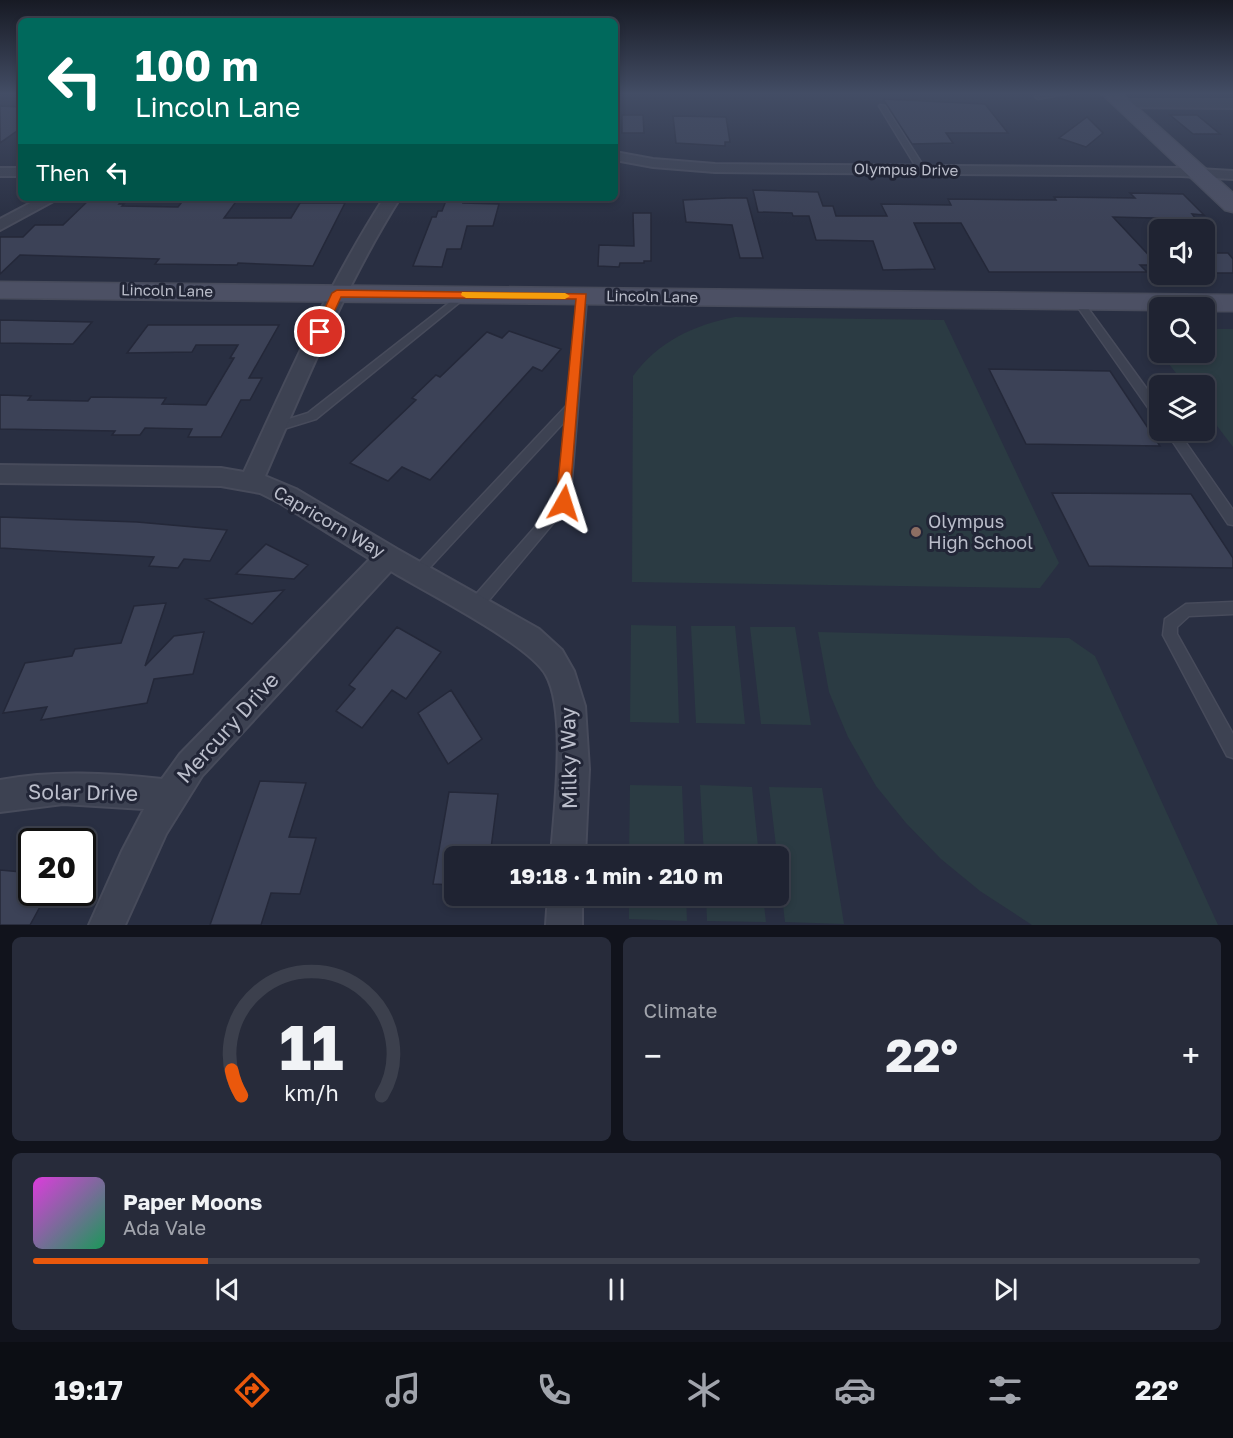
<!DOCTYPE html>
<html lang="en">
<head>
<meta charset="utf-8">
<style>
	:root { --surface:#1f2332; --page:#272b3a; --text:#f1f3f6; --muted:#a1a4ac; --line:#3c404d; --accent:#ea580c }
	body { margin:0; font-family:"Golos Text",sans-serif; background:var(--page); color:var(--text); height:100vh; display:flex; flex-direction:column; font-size:22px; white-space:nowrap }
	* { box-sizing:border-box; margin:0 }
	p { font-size:20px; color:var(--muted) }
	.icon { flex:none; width:33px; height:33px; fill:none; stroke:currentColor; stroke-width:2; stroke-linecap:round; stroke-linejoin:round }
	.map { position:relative; height:925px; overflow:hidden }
	.details { display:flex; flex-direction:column; gap:12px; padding:12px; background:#11131c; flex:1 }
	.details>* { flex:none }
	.hud { position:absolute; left:18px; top:18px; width:600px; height:183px; border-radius:9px; box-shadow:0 3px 9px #0003,0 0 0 2px var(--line); background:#00695c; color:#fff; overflow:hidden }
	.controls { position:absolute; left:1149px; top:219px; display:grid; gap:12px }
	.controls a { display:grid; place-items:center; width:66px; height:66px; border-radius:9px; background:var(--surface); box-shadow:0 3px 9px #0003,0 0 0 2px var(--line); font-size:30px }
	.speed { position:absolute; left:18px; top:828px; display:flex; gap:12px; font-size:30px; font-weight:700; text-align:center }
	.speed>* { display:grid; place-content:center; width:78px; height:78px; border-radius:50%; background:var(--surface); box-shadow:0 3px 9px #0003,0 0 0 2px var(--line); line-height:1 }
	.speed .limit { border:3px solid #111; border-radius:9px; background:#fff; color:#111 }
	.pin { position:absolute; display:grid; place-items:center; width:51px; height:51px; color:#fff; margin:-26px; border:3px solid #fff; border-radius:50%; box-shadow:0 2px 6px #0007 }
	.me { position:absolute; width:66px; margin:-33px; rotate:6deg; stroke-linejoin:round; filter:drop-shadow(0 0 4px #0008) }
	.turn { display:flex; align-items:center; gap:21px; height:126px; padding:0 18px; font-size:27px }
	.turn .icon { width:78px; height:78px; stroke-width:2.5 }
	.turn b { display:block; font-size:42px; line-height:51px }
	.then { display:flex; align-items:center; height:57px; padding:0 18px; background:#0003; gap:12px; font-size:22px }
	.big { font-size:45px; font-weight:700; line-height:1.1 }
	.details .widget { flex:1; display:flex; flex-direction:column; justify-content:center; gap:9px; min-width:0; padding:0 21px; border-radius:9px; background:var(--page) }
	.details .dial { align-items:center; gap:0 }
	.dial svg { height:156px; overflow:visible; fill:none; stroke:var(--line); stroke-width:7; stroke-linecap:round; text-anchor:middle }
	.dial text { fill:var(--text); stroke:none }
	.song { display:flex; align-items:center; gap:18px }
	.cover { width:72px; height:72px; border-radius:9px; background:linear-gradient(135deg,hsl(300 70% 55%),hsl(150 70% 35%)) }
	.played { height:6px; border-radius:3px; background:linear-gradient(90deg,var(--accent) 15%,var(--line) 15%) }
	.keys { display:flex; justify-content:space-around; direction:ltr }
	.heat { display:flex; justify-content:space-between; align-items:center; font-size:33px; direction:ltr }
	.details .tiles { flex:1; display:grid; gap:12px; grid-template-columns:1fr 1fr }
	.widget:last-child { grid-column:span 2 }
	.trip { position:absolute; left:444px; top:846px; width:345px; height:60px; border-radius:9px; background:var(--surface); box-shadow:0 3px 9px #0003,0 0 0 2px var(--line); font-weight:700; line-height:60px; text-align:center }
	.tabs { display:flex; height:96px; justify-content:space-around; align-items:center; background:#0c0e14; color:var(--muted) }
	.tabs .icon { width:42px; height:42px }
	.tabs .on { color:var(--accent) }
	.tabs b { font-size:27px; color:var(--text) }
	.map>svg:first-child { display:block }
	.green { fill:#2b3b43 }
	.building { fill:#3c4257; stroke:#242839; stroke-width:1.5 }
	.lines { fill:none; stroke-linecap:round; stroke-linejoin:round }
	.lane-casing { stroke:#474b5b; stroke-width:3 }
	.street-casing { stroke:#474b5b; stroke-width:4 }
	.secondary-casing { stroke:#474b5b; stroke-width:3 }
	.lane { fill:#3d4252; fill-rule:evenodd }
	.street { fill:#3d4252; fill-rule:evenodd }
	.secondary { fill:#4c5064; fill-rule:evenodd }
	.route { fill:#ea580c; stroke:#983908; stroke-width:1.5 }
	.slow { fill:#f59e0b }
	.education-dot { fill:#8d6e63; stroke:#222637; stroke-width:2 }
	.labels { text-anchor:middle; stroke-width:6; stroke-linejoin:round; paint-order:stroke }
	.far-street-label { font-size:15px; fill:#bbbecb; stroke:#222637 }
	.street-label { font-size:18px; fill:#bbbecb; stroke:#222637 }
	.poi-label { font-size:18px; fill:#bbbecb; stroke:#222637; text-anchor:start }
	.near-street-label { font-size:21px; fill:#bbbecb; stroke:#222637 }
</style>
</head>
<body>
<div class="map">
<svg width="1233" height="925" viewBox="0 0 1233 925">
	<rect width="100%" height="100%" fill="#292f42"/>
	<path class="green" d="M735,317L944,320L1059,563L1040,588L632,582L633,376C658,342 693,325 735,317Z
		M1205,329H1233V447L1205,410L1204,386L1185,385L1160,352H1204Z
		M631,625L676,626L679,723L630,722Z
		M691,626H735L745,724L696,723Z
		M750,627H795L811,725L761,724Z
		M818,632L1069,638L1095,656L1218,925H1032L980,891L941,859L906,823L876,786L848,737L829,692Z
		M630,785L682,786L685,856H629Z
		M700,785L752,787L759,856H704Z
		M769,787L822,788L844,924L785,922Z
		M629,896H686L687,921L629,919Z
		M706,896H763L766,922L707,921Z"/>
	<path class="building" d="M883,99L985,104L1008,133H946L953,143L912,144Z
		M0,106L21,107V128L0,143Z
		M622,115H643L644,133H622Z
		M1170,115H1197L1220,134H1193Z
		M673,116L726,117L730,142H725V146L676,143Z
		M1087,117L1103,133L1086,147L1059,138Z
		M753,190L818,192L823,206H833L836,216H887L881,204L951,205L948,199L1056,200L1054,197L1135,198L1130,193L1183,194L1204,215L1192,214L1196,219L1113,217L1158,265H1140L1147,272H989L961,223H914L935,269L883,270L873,241L816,240L809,216H793L792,213L758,212Z
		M91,198H124L119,204H124L122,206L178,207L185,198L238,199L224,218H291L300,203H345L313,266L238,263L237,265L155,264L159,259L20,255L0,274V237H23L35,225H63Z
		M447,198H465L463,203L499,204L493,226H467L461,249H447L442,267L413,266L432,217H436L438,211H442Z
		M727,198H747L763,258H740L732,225L686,222L683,200Z
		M633,213H651V261H644V263H620L619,267L598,266L599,245L634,246Z
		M1204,253H1228L1233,259V273H1212L1204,264Z
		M0,320L92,322L73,344L0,343Z
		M148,325H279L249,378H262L250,400H241L221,437H188L192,429L145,428L140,435H112L115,431L0,429V395L31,396L28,400L88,401L91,397L166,398L162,404L206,405L234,358H230L238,345H196L192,352L127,353Z
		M509,331L561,349L542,371L533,367L430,480L402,467L388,481L350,463L416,400L412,398L436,375L440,377L487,332L502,338Z
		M989,369L1110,371L1160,446L1026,444Z
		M1052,493L1191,494L1233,558V568L1089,566Z
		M0,517L137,522L227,530L210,561L184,559L178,568L149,566L154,557L0,548Z
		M266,544L308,565L294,579L236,574Z
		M284,590L252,624L206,599Z
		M166,603L145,666L174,636L204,632L193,674L154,679L147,703L41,720L47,707L3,713L25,663L72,656L75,649L121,643L134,606Z
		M397,627L441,652L406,699L392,690L362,728L336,711L355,689L349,685Z
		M451,690L482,739L448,764L418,713Z
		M260,781L306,783L289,837L316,838L300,894L271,893L261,925H210Z
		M449,792L498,794L490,856H454V885L433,884Z
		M0,870L32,873V892H48L30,925H0Z"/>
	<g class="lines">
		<defs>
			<path id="lane" d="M1050,93H1070L1038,99L1035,97Z
				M880,105L885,106L926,170L925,172L918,170L879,106Z
				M463,292L466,293V297L316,419L277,431L273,430L271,427L273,424L308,413Z
				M582,293L587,296L570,503L480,611L475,612L470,611L468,606L470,601L558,501L566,420L422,576L417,578L412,576L410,572L568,404L577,296Z
				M1079,299L1082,300L1160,407V420L1156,419L1074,302Z
				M1165,430H1177L1233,510V525L1228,524Z
				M1233,602V614L1189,616L1177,627V634L1233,734V758L1227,756L1163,635L1165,619L1186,604Z"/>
			<path id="street" d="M1122,100H1233V108L1118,107L1116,104Z
				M615,152L653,159L715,164L1181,168L1233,171V179L1181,176L715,172L653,167L615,160Z
				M0,168H21V176H0Z
				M40,198H59L0,230V219Z
				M384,198H400C345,286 306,381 265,476L296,489L397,549L539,629L562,650L574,671L585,706L589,769L585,856H551C554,812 567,712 546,675C529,644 425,592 391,571L202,776L166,834L125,925H89L122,851L144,809L63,804L0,812V780C54,770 108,773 162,779L180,754L370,559L280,503L260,493L221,486L0,483V465L221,468L244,472C287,379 328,285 384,198Z
				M548,896H582V925H546Z"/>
			<path id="secondary" d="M1101,93H1121L1233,193V212L1225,210Z
				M0,282L1233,295V311H1204V308H1160V310L0,298Z"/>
		</defs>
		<use href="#lane" class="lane-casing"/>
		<use href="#street" class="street-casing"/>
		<use href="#secondary" class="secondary-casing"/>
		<use href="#lane" class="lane"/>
		<use href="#street" class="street"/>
		<use href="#secondary" class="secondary"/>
	</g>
	<linearGradient id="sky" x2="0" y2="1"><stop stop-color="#171a24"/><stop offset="0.42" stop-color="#434d65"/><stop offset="1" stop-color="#434d65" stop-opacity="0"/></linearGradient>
	<rect width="1233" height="223" fill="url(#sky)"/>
	<path class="route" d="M337,290L586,294L569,507H558L556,503L576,299L341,297L324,334H316L314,332L332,293Z"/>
	<path class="slow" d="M462,292L565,293L570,296L565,299L466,298L461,295Z"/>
	<circle class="education-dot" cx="916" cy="532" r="6"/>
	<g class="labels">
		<g class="far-street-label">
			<text transform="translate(906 170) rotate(1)" y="5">Olympus Drive</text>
			<text transform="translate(167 291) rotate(1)" y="5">Lincoln Lane</text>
			<text transform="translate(652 297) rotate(1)" y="5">Lincoln Lane</text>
		</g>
		<g class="street-label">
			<text transform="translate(329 522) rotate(30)" y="6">Capricorn Way</text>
		</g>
		<g class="poi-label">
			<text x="928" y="528">Olympus<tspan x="928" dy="21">High School</tspan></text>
		</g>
		<g class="near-street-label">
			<text transform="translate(228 728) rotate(-48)" y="7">Mercury Drive</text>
			<text transform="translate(569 758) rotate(-91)" y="7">Milky Way</text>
			<text transform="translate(83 793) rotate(1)" y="7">Solar Drive</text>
		</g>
	</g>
</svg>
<div class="controls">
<a><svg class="icon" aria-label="sound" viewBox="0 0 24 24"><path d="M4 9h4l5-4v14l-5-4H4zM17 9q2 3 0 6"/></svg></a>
<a><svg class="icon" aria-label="search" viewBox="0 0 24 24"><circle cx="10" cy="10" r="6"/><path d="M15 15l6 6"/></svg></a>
<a><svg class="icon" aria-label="layers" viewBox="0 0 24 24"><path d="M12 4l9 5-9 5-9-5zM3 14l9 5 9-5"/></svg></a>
</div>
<div class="speed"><div class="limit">20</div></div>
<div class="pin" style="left:320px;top:332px;background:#d93025"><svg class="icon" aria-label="arrive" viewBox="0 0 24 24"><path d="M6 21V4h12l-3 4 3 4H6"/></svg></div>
<svg class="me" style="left:564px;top:503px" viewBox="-20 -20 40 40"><path d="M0-17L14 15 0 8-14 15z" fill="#ea580c" stroke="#fff" stroke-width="4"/></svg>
<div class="trip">19:18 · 1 min · 210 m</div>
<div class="hud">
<div class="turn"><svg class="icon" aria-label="left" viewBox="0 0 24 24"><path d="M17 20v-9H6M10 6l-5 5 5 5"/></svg><div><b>100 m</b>Lincoln Lane</div></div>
<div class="then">Then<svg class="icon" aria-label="left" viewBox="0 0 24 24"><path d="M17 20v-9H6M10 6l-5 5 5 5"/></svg></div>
</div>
</div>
<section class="details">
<div class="tiles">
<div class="widget dial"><svg viewBox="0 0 100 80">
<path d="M14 69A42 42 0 1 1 86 69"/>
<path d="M14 69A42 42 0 0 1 9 56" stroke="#ea580c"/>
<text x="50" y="56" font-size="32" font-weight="700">11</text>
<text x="50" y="72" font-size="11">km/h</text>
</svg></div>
<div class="widget"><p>Climate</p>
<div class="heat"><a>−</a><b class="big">22°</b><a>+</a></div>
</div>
<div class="widget">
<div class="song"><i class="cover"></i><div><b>Paper Moons</b><p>Ada Vale</p></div></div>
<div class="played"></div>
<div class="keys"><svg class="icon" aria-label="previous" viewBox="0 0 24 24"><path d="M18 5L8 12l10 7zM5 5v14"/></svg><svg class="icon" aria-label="pause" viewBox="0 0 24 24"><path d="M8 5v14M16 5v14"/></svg><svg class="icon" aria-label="next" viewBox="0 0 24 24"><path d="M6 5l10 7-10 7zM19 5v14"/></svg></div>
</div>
</div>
</section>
<nav class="tabs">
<b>19:17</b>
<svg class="icon on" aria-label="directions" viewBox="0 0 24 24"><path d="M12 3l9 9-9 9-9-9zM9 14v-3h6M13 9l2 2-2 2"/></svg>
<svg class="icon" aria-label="music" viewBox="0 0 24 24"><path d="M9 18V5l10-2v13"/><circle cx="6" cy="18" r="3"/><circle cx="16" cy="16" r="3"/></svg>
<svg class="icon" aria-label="phone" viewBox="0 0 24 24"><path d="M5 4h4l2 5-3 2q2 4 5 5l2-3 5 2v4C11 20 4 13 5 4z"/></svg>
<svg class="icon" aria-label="climate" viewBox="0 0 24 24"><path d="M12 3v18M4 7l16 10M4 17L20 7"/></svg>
<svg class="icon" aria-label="car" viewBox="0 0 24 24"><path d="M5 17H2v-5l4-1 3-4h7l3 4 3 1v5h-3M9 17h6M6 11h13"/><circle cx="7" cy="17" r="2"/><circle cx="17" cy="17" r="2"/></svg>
<svg class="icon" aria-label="filters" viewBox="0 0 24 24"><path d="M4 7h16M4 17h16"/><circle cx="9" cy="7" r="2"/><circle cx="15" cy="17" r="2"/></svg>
<b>22°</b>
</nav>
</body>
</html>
